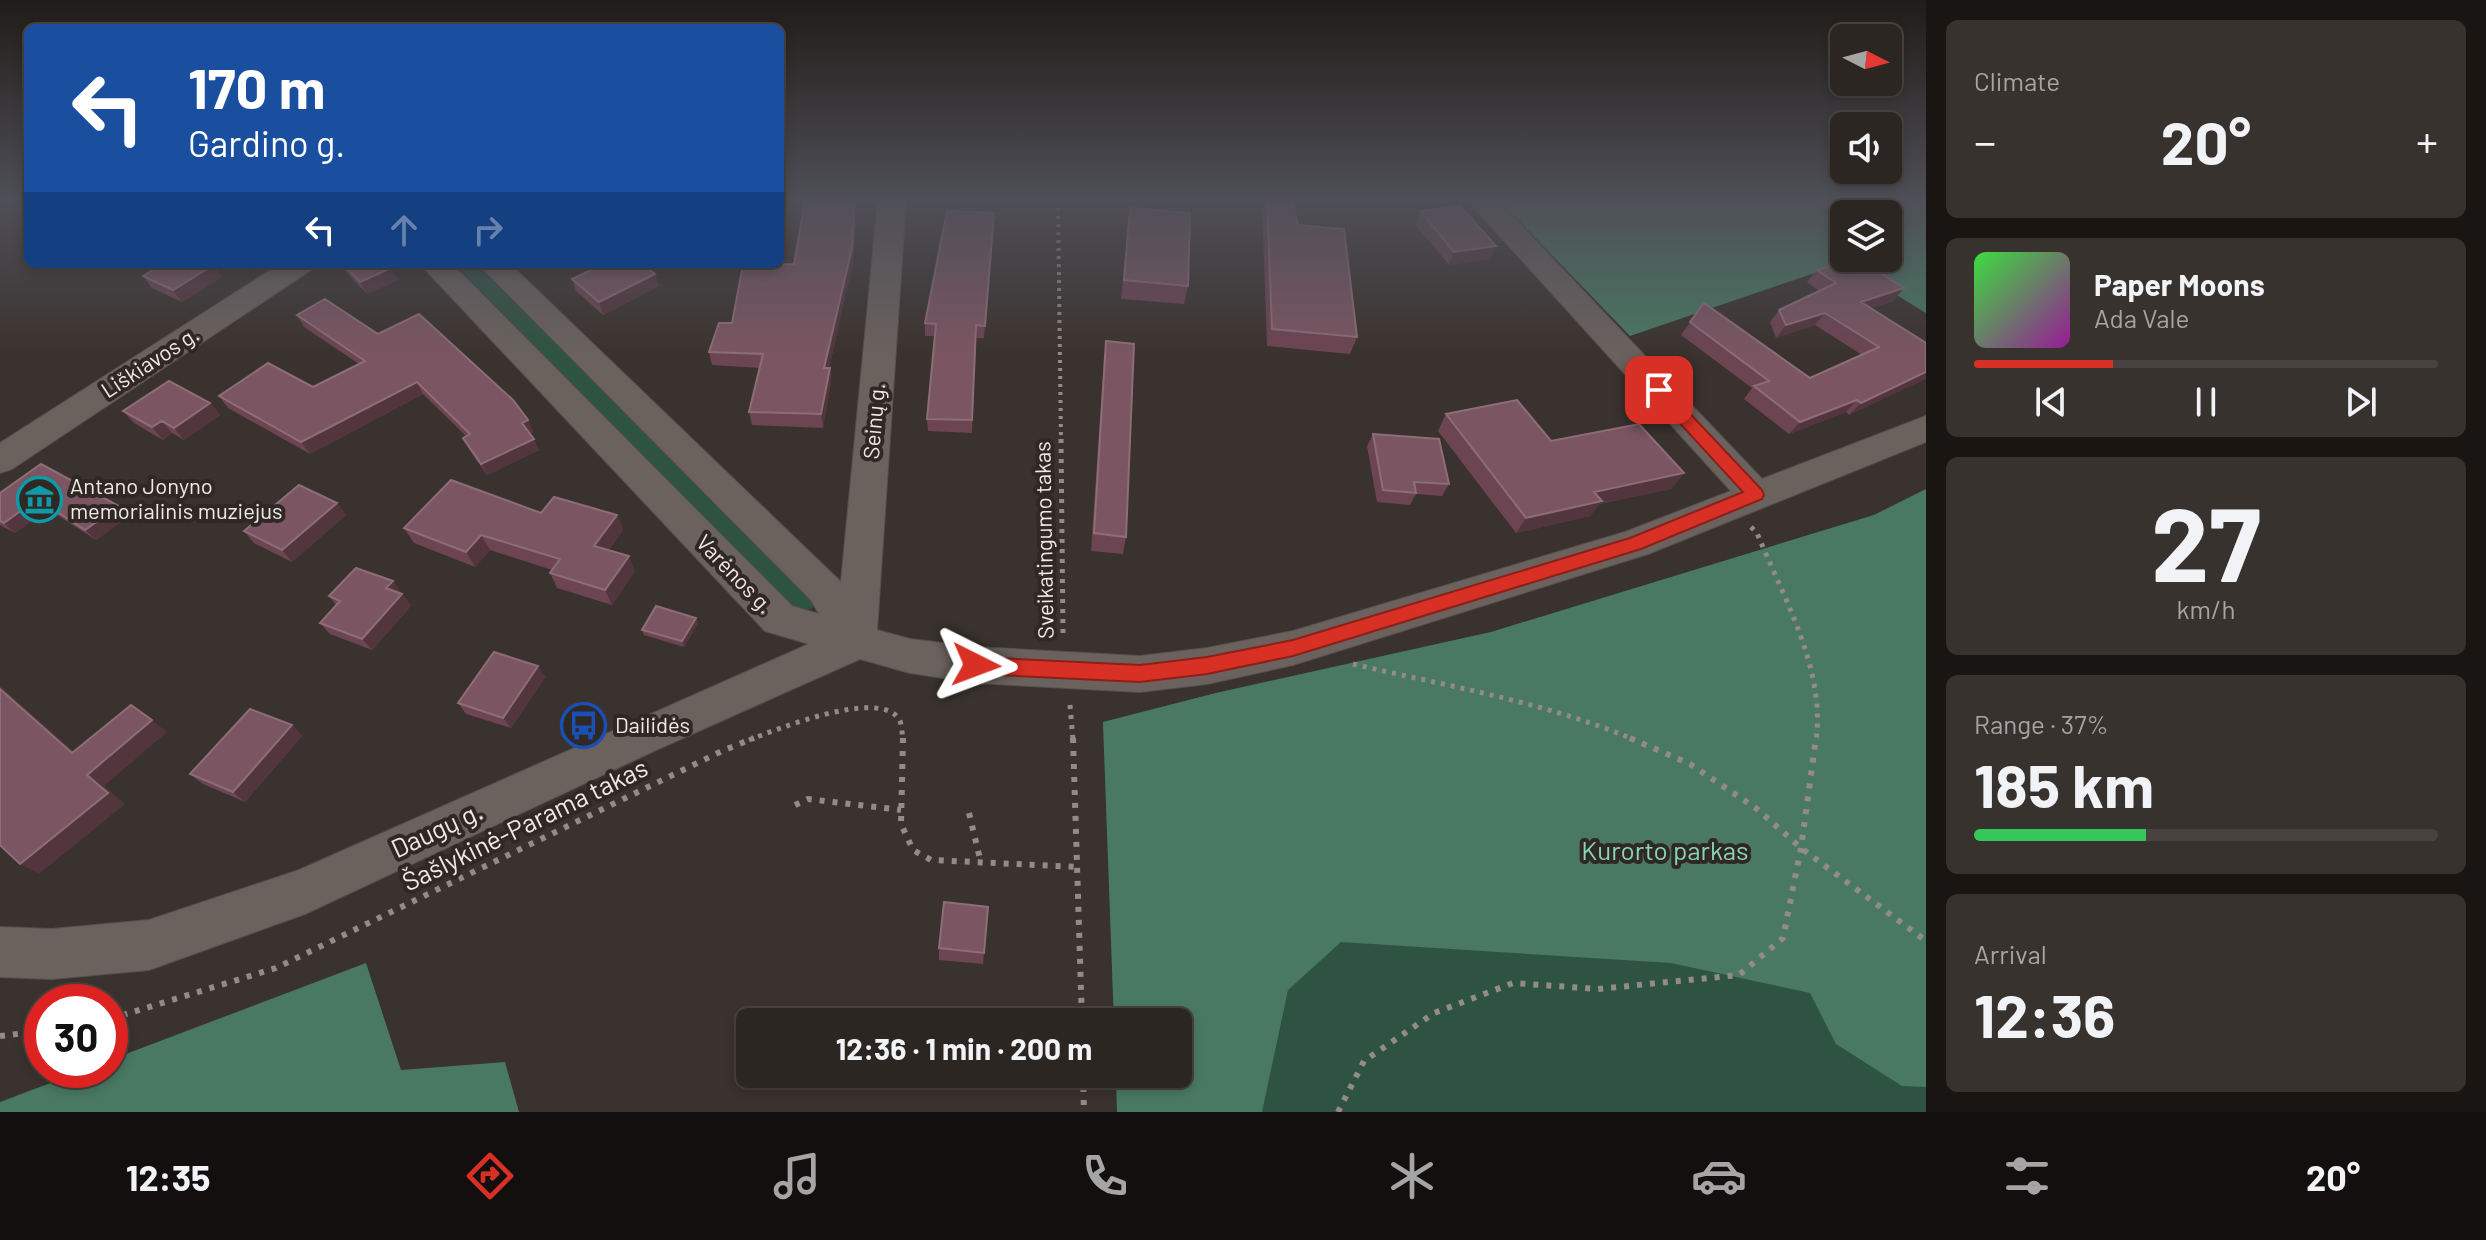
<!DOCTYPE html>
<html lang="en">
<head>
<meta charset="utf-8">
<style>
	:root { --surface:#2c2622; --page:#38322f; --text:#f1f3f6; --muted:#a6a5a5; --line:#484340; --accent:#d93025 }
	body { margin:0; font-family:Barlow,sans-serif; background:var(--page); color:var(--text); height:100vh; display:flex; flex-direction:column; font-size:30px; white-space:nowrap }
	* { box-sizing:border-box; margin:0 }
	p { font-size:26px; color:var(--muted) }
	.icon { flex:none; width:44px; height:44px; fill:none; stroke:currentColor; stroke-width:2; stroke-linecap:round; stroke-linejoin:round }
	.map { position:relative; flex:1; overflow:hidden }
	.panel { display:flex; flex-direction:column; gap:20px; padding:20px; background:#181513; width:560px }
	.panel>* { flex:none }
	.guide { position:absolute; left:24px; top:24px; width:760px; height:244px; border-radius:12px; box-shadow:0 4px 12px #0003,0 0 0 2px var(--line); background:#1a4fa0; color:#fff; overflow:hidden }
	.needle { width:52px; rotate:96deg }
	.fabs { position:absolute; left:1830px; top:24px; display:grid; gap:16px }
	.fabs a { display:grid; place-items:center; width:72px; height:72px; border-radius:12px; background:var(--surface); box-shadow:0 4px 12px #0003,0 0 0 2px var(--line); font-size:40px }
	.speed { position:absolute; left:24px; top:984px; display:flex; gap:16px; font-size:40px; font-weight:700; text-align:center }
	.speed>* { display:grid; place-content:center; width:104px; height:104px; border-radius:50%; background:var(--surface); box-shadow:0 4px 12px #0003,0 0 0 2px var(--line); line-height:1 }
	.speed .limit { border:12px solid #d22; background:#fff; color:#111 }
	.pin { position:absolute; display:grid; place-items:center; width:68px; height:68px; color:#fff; margin:-34px; border-radius:16px; box-shadow:0 4px 12px #0006 }
	.me { position:absolute; width:88px; margin:-44px; rotate:93deg; stroke-linejoin:round; filter:drop-shadow(0 0 6px #0008) }
	.turn { display:flex; align-items:center; gap:28px; height:168px; padding:0 32px; font-size:36px }
	.turn .icon { width:104px; height:104px; stroke-width:2.5 }
	.turn b { display:block; font-size:56px; line-height:68px }
	.lanes { display:flex; align-items:center; height:76px; padding:0 32px; background:#0003; justify-content:center; gap:40px; direction:ltr }
	.lanes .off { opacity:.35 }
	.big { font-size:60px; font-weight:700; line-height:1.1 }
	.panel .card { flex:1; display:flex; flex-direction:column; justify-content:center; gap:12px; min-width:0; padding:0 28px; border-radius:12px; background:var(--page) }
	.panel .dial { align-items:center; gap:0 }
	.dial b { font-size:104px; line-height:1 }
	.song { display:flex; align-items:center; gap:24px }
	.cover { width:96px; height:96px; border-radius:12px; background:linear-gradient(135deg,hsl(120 70% 55%),hsl(300 70% 35%)) }
	.played { height:8px; border-radius:4px; background:linear-gradient(90deg,var(--accent) 30%,var(--line) 30%) }
	.keys { display:flex; justify-content:space-around; direction:ltr }
	.heat { display:flex; justify-content:space-between; align-items:center; font-size:44px; direction:ltr }
	.charge { height:12px; border-radius:6px; background:linear-gradient(90deg,#34c759 37%,var(--line) 0) }
	.trip { position:absolute; left:736px; top:1008px; width:456px; height:80px; border-radius:12px; background:var(--surface); box-shadow:0 4px 12px #0003,0 0 0 2px var(--line); font-weight:700; line-height:80px; text-align:center }
	.dock { display:flex; height:128px; justify-content:space-around; align-items:center; background:#120f0e; color:var(--muted) }
	.dock .icon { width:56px; height:56px }
	.dock .active { color:var(--accent) }
	.dock b { font-size:36px; color:var(--text) }
	main { display:flex; flex:1; min-height:0 }
	.map>svg:first-child { display:block }
	.green { fill:#2f5342 }
	.forest { fill:#497963; fill-rule:evenodd }
	.lines { fill:none; stroke-linecap:round; stroke-linejoin:round }
	.minor-casing { stroke:#57504d; stroke-width:2 }
	.path-far2 { stroke:#928b88; stroke-width:4; stroke-dasharray:3 5; stroke-linecap:butt }
	.path-far1 { stroke:#928b88; stroke-width:5; stroke-dasharray:4 6; stroke-linecap:butt }
	.path { stroke:#928b88; stroke-width:6; stroke-dasharray:5 8; stroke-linecap:butt }
	.minor { fill:#6b625e; fill-rule:evenodd }
	.wall { fill:#6d4452 }
	.shaded-wall { fill:#53363d }
	.building { fill:#7b5662; stroke:#8d6d77; stroke-width:2 }
	.route { fill:#d93025; stroke:#8d1f18; stroke-width:2 }
	.labels { text-anchor:middle; stroke-width:8; stroke-linejoin:round; paint-order:stroke }
	.street-label { font-size:22px; fill:#f0eae8; stroke:#302825 }
	.poi-label { font-size:22px; fill:#f0eae8; stroke:#302825; text-anchor:start }
	.near-street-label { font-size:26px; fill:#f0eae8; stroke:#302825 }
	.near-park-label { font-size:26px; fill:#88d7b2; stroke:#302825 }
</style>
</head>
<body>
<main>
<div class="map">
<svg width="1926" height="1112" viewBox="0 0 1926 1112">
	<rect width="100%" height="100%" fill="#3a322e"/>
	<path class="green" d="M454,264H477L811,595L814,601L813,608L800,612L792,608Z
		M1926,489V1112H1117L1116,1074H1178V1022H1114L1103,722L1216,693L1491,632L1874,515Z"/>
	<path class="forest" d="M1499,200H1926V313L1844,263L1630,336ZM1844,214H1888V258H1844Z
		M1926,489V1087L1902,1086L1836,1044L1810,993L1671,963L1341,942L1288,990L1262,1112H1117L1116,1074H1178V1022H1114L1103,722L1216,693L1491,632L1874,515Z
		M366,963L401,1070L505,1062L519,1112H0V1102L85,1070H110V1060Z"/>
	<g class="lines">
		<defs>
			<path id="minor" d="M878,200H906L877,630L910,639L976,647L1140,656L1207,648L1293,631L1625,532L1731,491L1467,200H1497L1762,479L1926,416V442L1648,554L1293,665L1207,684L1140,692L976,683L910,673L860,659L654,751L305,914L149,970L52,979L0,977V927L52,929L149,920L299,870L809,644L765,631L420,264H452L792,606L819,614L811,600L478,264H510L841,582Z
				M280,264H316L311,270L12,469L0,473V443Z"/>
		</defs>
		<use href="#minor" class="minor-casing"/>
		<path class="path-far2" d="M1058,200L1061,441"/>
		<path class="path-far1" d="M1061,439L1063,635
			M1751,527L1757,533C1783,596 1826,671 1816,740
			M1353,664C1447,686 1545,702 1635,740
			M1070,705L1073,740
			M749,740C775,730 883,686 900,721C902,726 902,735 903,740"/>
		<path class="path" d="M903,738L901,824L913,850L931,860L1078,867
			M1073,738L1082,1022
			M1630,738L1690,764L1757,809L1801,848L1926,941
			M795,805L808,799L901,810
			M969,813L981,863
			M110,1019L276,968L722,751L754,738
			M0,1036L42,1031
			M1083,1074L1084,1112
			M1338,1112L1364,1061L1434,1013L1513,983L1598,989L1739,975L1783,938L1801,848L1816,738"/>
		<use href="#minor" class="minor"/>
	</g>
	<path class="wall" d="M805,200H857L853,262L829,368H830L831,382L823,428L752,425L749,412L760,368L712,365L709,352L794,264Z
		M1247,200H1292L1298,225L1357,337L1350,354L1267,346L1262,204L1247,203Z
		M1130,208L1188,286L1184,304L1121,299Z
		M1420,211L1490,259L1449,265L1415,224Z
		M993,226L984,338H976L972,433L928,431L927,419L935,336H925V323Z
		M340,264H388L391,268L398,280L367,294L344,270Z
		M213,265L222,277L182,302L152,288L143,276Z
		M1817,270L1893,301L1870,308L1926,343L1849,415L1846,412L1789,434L1744,399L1752,388L1681,335L1704,303L1810,378L1862,355L1815,325L1776,338L1770,322L1779,310L1819,291L1807,282Z
		M572,279L659,286L603,315L576,291Z
		M297,315L378,334L528,420L533,432L530,433L539,450L487,475L469,449L463,438L466,436L423,394L310,454L228,408L219,396L313,387L359,364L304,327Z
		M1106,341L1126,537L1123,554L1091,551L1104,359Z
		M210,403L220,415L184,440L172,433L163,440L134,423L123,411Z
		M1446,414L1551,441L1684,473L1671,489L1599,504L1590,516L1516,533L1438,431Z
		M1373,434L1449,484L1442,496L1416,494L1410,505L1377,502L1367,446Z
		M0,493L119,506L129,516L96,540L48,509L15,533L0,525Z
		M337,503L346,515L292,562L254,543L244,531Z
		M541,513L617,515L623,530L609,550L635,571L612,605L557,588L550,573L552,570L490,550L475,567L414,543L404,528Z
		M401,592L400,594H402L411,606L372,650L330,634L320,623L336,605L329,596Z
		M698,623L684,647L644,635L642,630Z
		M538,666L545,677L511,728L466,714L458,703Z
		M292,725L302,736L245,802L203,784L190,774Z
		M988,907L983,964L939,960V948Z"/>
	<path class="shaded-wall" d="M855,200H857L853,262L826,382L824,368Z
		M1496,246L1490,259L1449,265L1454,252Z
		M213,265L222,277L182,302L173,290Z
		M391,268L398,280L367,294L360,282Z
		M655,274L659,286L603,315L599,302Z
		M1904,288L1893,301L1850,314L1861,302Z
		M1825,313L1815,325L1776,338L1786,325Z
		M830,368L831,382L823,428L821,414Z
		M1926,372V379L1849,415L1861,403Z
		M417,382L423,394L310,454L301,442Z
		M1857,400L1846,412L1789,434L1800,422Z
		M210,403L220,415L184,440L174,428Z
		M528,420L533,432L527,434L522,423Z
		M162,421L172,433L163,440L152,427Z
		M534,439L539,450L487,475L481,464Z
		M1684,473L1671,489L1599,504L1590,516L1516,533L1526,518L1594,492Z
		M37,499L48,509L15,533L4,523Z
		M337,503L346,515L292,562L282,550Z
		M119,506L129,516L96,540L85,530Z
		M617,515L623,530L601,561L594,546Z
		M481,535L490,550L475,567L466,552Z
		M629,556L635,571L612,605L605,590Z
		M393,581L401,592L395,600L386,588Z
		M402,594L411,606L372,650L362,639Z
		M696,618L698,623L684,647L682,641Z
		M538,666L545,677L511,728L503,718Z
		M0,686L89,765L72,753L0,689Z
		M152,720L167,732L104,786L125,804L39,874L20,864L87,775Z
		M292,725L302,736L245,802L233,792Z"/>
	<path class="building" d="M805,200H855L852,248L824,368H830L821,414L749,412L763,354L709,352L719,323H732L743,265L794,264Z
		M1267,200H1292L1298,225L1344,229L1357,337L1272,329Z
		M1460,206L1496,246L1454,252L1420,211Z
		M1130,208L1190,213L1188,286L1124,280Z
		M947,211L994,213L985,326L976,325L972,420L927,419L936,324L925,323Z
		M1857,258L1904,288L1861,302L1926,343V372L1861,403L1857,400L1800,422L1754,386L1769,381L1690,322L1704,303L1810,378L1879,347L1825,313L1786,325L1779,310L1836,283L1817,270Z
		M162,264H212L213,265L173,290L143,276Z
		M343,264H388L391,268L360,282Z
		M603,264H643L655,274L599,302L572,279Z
		M325,299L378,334L419,314L513,400L528,420L522,423L534,439L481,464L463,438L470,434L417,382L301,442L219,396L268,363L313,387L365,361L297,315Z
		M1106,341L1134,344L1126,537L1094,533Z
		M169,381L210,403L174,428L162,421L152,427L123,411Z
		M1517,400L1551,441L1639,424L1684,473L1594,492L1602,501L1526,518L1446,414Z
		M1373,434L1439,439L1449,484L1414,482L1416,493L1383,490Z
		M41,464L119,506L85,530L37,499L4,523L0,521V493Z
		M451,480L541,513L554,497L617,515L594,546L629,556L605,590L550,573L560,559L481,535L466,552L404,528Z
		M299,485L337,503L282,550L244,531Z
		M356,568L393,581L386,588L402,594L362,639L320,623L340,601L329,596Z
		M656,606L696,618L682,641L642,630Z
		M494,652L538,666L503,718L458,703Z
		M0,689L72,753L131,705L152,720L87,775L108,793L20,864L0,845Z
		M250,709L292,725L233,792L190,774Z
		M944,902L988,907L984,953L939,948Z"/>
	<linearGradient id="sky" x2="0" y2="1"><stop stop-color="#201c19"/><stop offset="0.56" stop-color="#4f4f57"/><stop offset="1" stop-color="#4f4f57" stop-opacity="0"/></linearGradient>
	<rect width="1926" height="356" fill="url(#sky)"/>
	<path class="route" d="M1659,385L1664,386L1762,490L1764,495L1762,499L1641,549L1293,656L1207,674L1140,682L976,674L969,671L966,665L969,659L976,657L1140,665L1207,657L1293,640L1630,538L1743,492L1653,394L1651,390Z"/>
	<defs>
		<symbol id="museum-ring" viewBox="-11 -11 22 22"><circle r="9.5" fill="#302825" stroke="#0f9aa8" stroke-width="1.5"/><path d="M0-6L6-3V-2H-6V-3ZM-5-1h2V3h-2ZM-1-1h2V3h-2ZM3-1h2V3H3ZM-6 4H6V6H-6Z" fill="#0f9aa8"/></symbol>
		<symbol id="bus-ring" viewBox="-11 -11 22 22"><circle r="9.5" fill="#302825" stroke="#1a4fb4" stroke-width="1.5"/><path d="M-5-6H5V4H4V6H2V4H-2V6H-4V4H-5ZM-3.5-4V0h7V-4ZM-3.5 1.2v1.5H-2V1.2ZM2 1.2v1.5H3.5V1.2Z" fill="#1a4fb4"/></symbol>
	</defs>
	<g fill-rule="evenodd">
		<use href="#museum-ring" x="14" y="474" width="51" height="51"/>
		<use href="#bus-ring" x="558" y="700" width="51" height="51"/>
	</g>
	<g class="labels">
		<g class="street-label">
			<text transform="translate(150 362) rotate(-33)" y="8">Liškiavos g.</text>
			<text transform="translate(874 421) rotate(-85)" y="8">Seinų g.</text>
			<text transform="translate(1044 540) rotate(-91)" y="8">Sveikatingumo takas</text>
			<text transform="translate(735 574) rotate(46)" y="8">Varėnos g.</text>
		</g>
		<g class="poi-label">
			<text x="70" y="494">Antano Jonyno<tspan x="70" dy="25">memorialinis muziejus</tspan></text>
			<text x="615" y="733">Dailidės</text>
		</g>
		<g class="near-street-label">
			<text transform="translate(525 825) rotate(-26)" y="9">Šašlykinė-Parama takas</text>
			<text transform="translate(437 830) rotate(-25)" y="9">Daugų g.</text>
		</g>
		<g class="near-park-label">
			<text x="1665" y="860">Kurorto parkas</text>
		</g>
	</g>
</svg>
<div class="fabs">
<a><svg class="needle" viewBox="-14 -14 28 28"><path d="M0-13l5 13h-10z" fill="#e53935"/><path d="M0 13l5-13h-10z" fill="#a6a5a5"/></svg></a>
<a><svg class="icon" aria-label="sound" viewBox="0 0 24 24"><path d="M4 9h4l5-4v14l-5-4H4zM17 9q2 3 0 6"/></svg></a>
<a><svg class="icon" aria-label="layers" viewBox="0 0 24 24"><path d="M12 4l9 5-9 5-9-5zM3 14l9 5 9-5"/></svg></a>
</div>
<div class="speed"><div class="limit">30</div></div>
<div class="pin" style="left:1659px;top:390px;background:#d93025"><svg class="icon" aria-label="arrive" viewBox="0 0 24 24"><path d="M6 21V4h12l-3 4 3 4H6"/></svg></div>
<svg class="me" style="left:976px;top:665px" viewBox="-20 -20 40 40"><path d="M0-17L14 15 0 8-14 15z" fill="#d93025" stroke="#fff" stroke-width="4"/></svg>
<div class="trip">12:36 · 1 min · 200 m</div>
<div class="guide">
<div class="turn"><svg class="icon" aria-label="left" viewBox="0 0 24 24"><path d="M17 20v-9H6M10 6l-5 5 5 5"/></svg><div><b>170 m</b>Gardino g.</div></div>
<div class="lanes"><svg class="icon" aria-label="left" viewBox="0 0 24 24"><path d="M17 20v-9H6M10 6l-5 5 5 5"/></svg><svg class="icon off" aria-label="ahead" viewBox="0 0 24 24"><path d="M12 20V5M6 11l6-6 6 6"/></svg><svg class="icon off" aria-label="right" viewBox="0 0 24 24"><path d="M7 20v-9h11M14 6l5 5-5 5"/></svg></div>
</div>
</div>
<section class="panel">
<div class="card"><p>Climate</p>
<div class="heat"><a>−</a><b class="big">20°</b><a>+</a></div>
</div>
<div class="card">
<div class="song"><i class="cover"></i><div><b>Paper Moons</b><p>Ada Vale</p></div></div>
<div class="played"></div>
<div class="keys"><svg class="icon" aria-label="previous" viewBox="0 0 24 24"><path d="M18 5L8 12l10 7zM5 5v14"/></svg><svg class="icon" aria-label="pause" viewBox="0 0 24 24"><path d="M8 5v14M16 5v14"/></svg><svg class="icon" aria-label="next" viewBox="0 0 24 24"><path d="M6 5l10 7-10 7zM19 5v14"/></svg></div>
</div>
<div class="card dial"><b>27</b><p>km/h</p></div>
<div class="card"><p>Range · 37%</p><b class="big">185 km</b><div class="charge"></div></div>
<div class="card"><p>Arrival</p><b class="big">12:36</b></div>
</section>
</main>
<nav class="dock">
<b>12:35</b>
<svg class="icon active" aria-label="directions" viewBox="0 0 24 24"><path d="M12 3l9 9-9 9-9-9zM9 14v-3h6M13 9l2 2-2 2"/></svg>
<svg class="icon" aria-label="music" viewBox="0 0 24 24"><path d="M9 18V5l10-2v13"/><circle cx="6" cy="18" r="3"/><circle cx="16" cy="16" r="3"/></svg>
<svg class="icon" aria-label="phone" viewBox="0 0 24 24"><path d="M5 4h4l2 5-3 2q2 4 5 5l2-3 5 2v4C11 20 4 13 5 4z"/></svg>
<svg class="icon" aria-label="climate" viewBox="0 0 24 24"><path d="M12 3v18M4 7l16 10M4 17L20 7"/></svg>
<svg class="icon" aria-label="car" viewBox="0 0 24 24"><path d="M5 17H2v-5l4-1 3-4h7l3 4 3 1v5h-3M9 17h6M6 11h13"/><circle cx="7" cy="17" r="2"/><circle cx="17" cy="17" r="2"/></svg>
<svg class="icon" aria-label="filters" viewBox="0 0 24 24"><path d="M4 7h16M4 17h16"/><circle cx="9" cy="7" r="2"/><circle cx="15" cy="17" r="2"/></svg>
<b>20°</b>
</nav>
</body>
</html>
